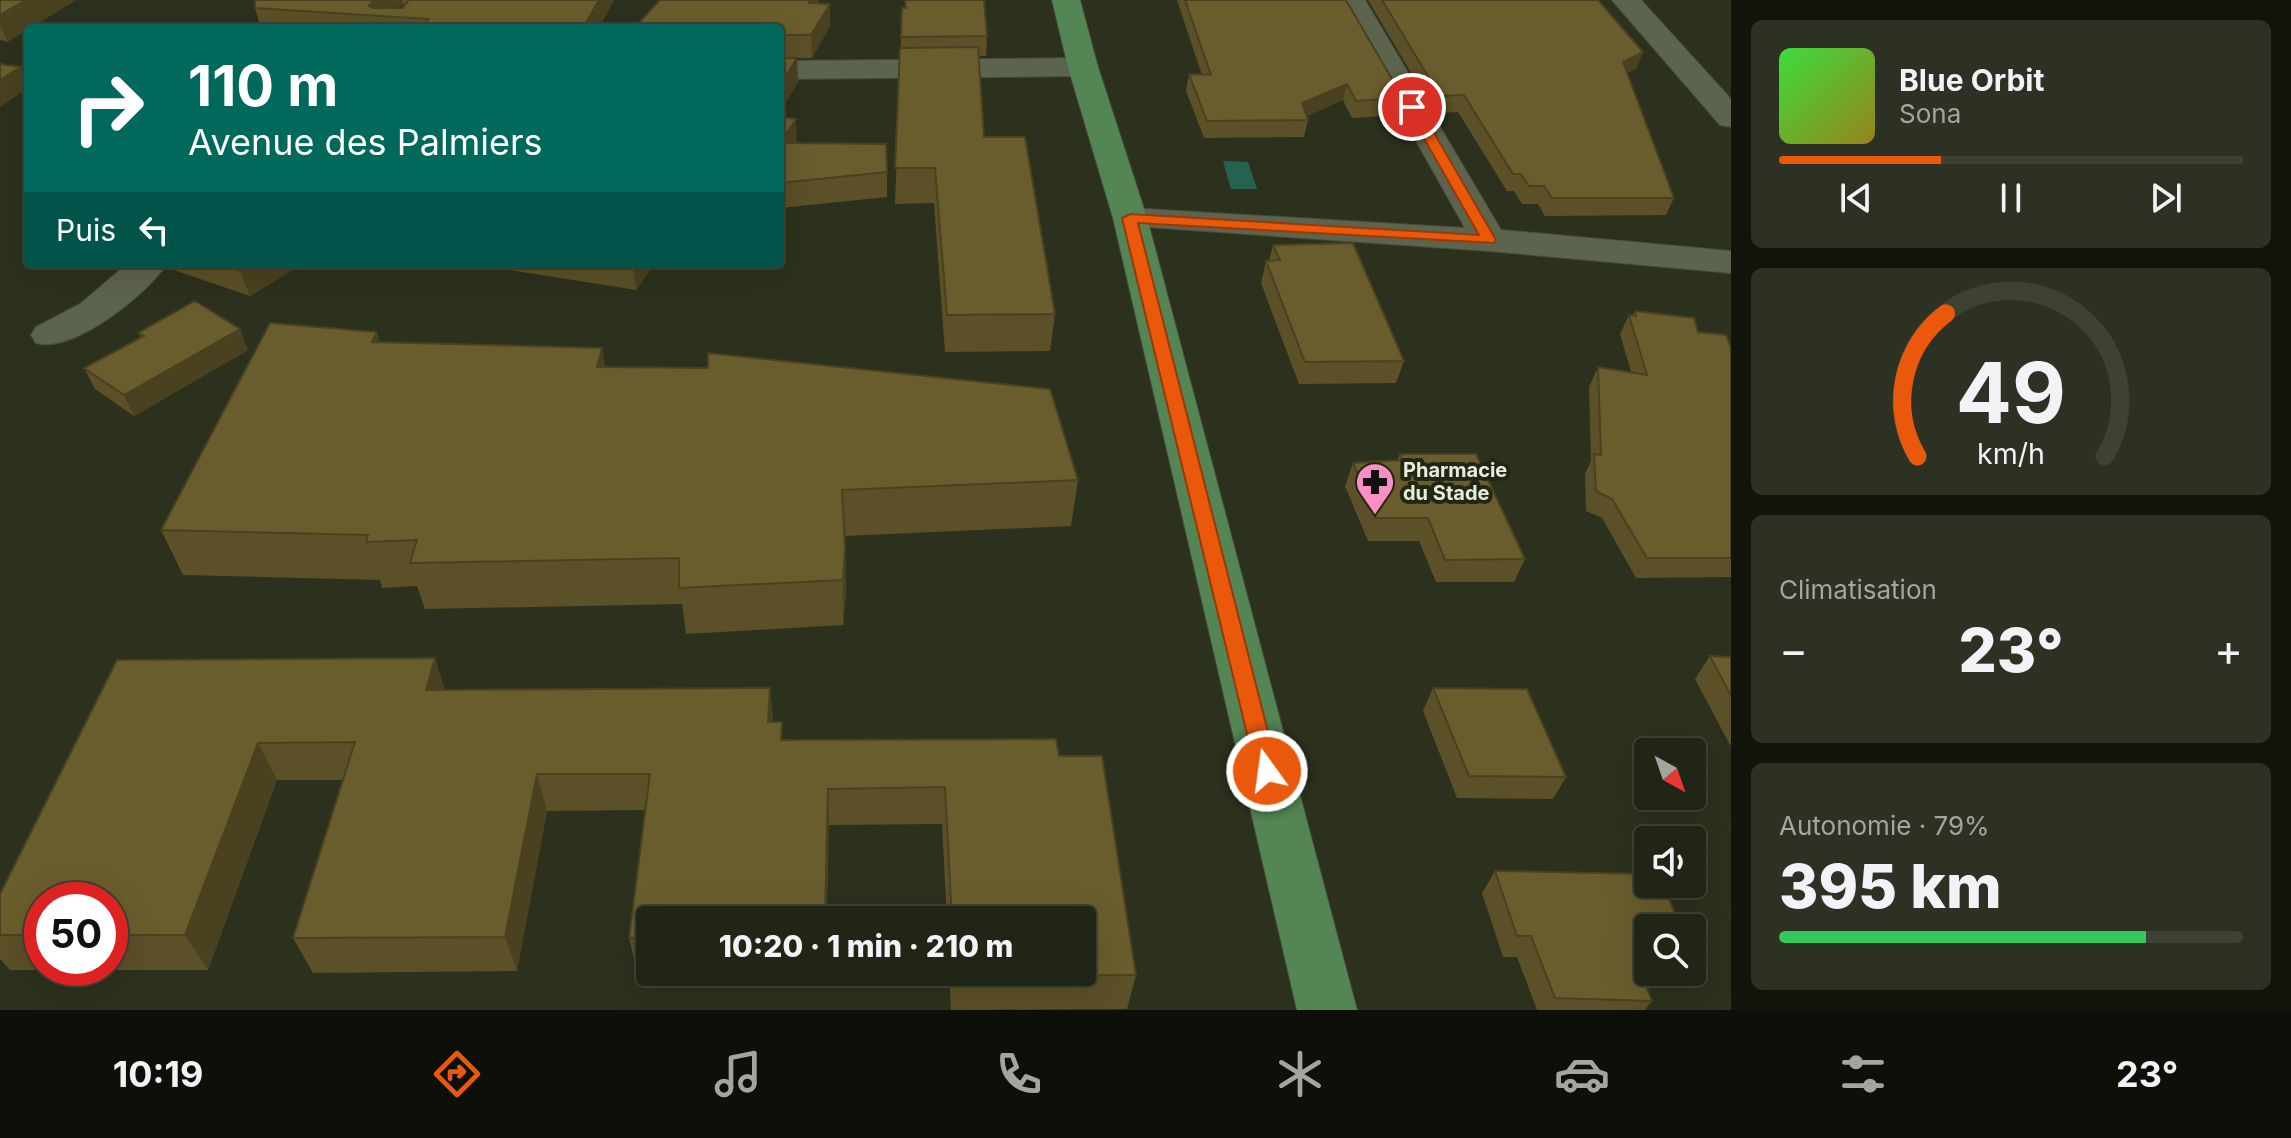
<!DOCTYPE html>
<html lang="fr">
<head>
<meta charset="utf-8">
<style>
	:root { --surface:#212516; --page:#2d3123; --text:#f1f3f6; --muted:#a2a5a1; --line:#3e4235; --accent:#ea580c }
	body { margin:0; font-family:Inter,sans-serif; background:var(--page); color:var(--text); height:100vh; display:flex; flex-direction:column; font-size:30px; white-space:nowrap }
	* { box-sizing:border-box; margin:0 }
	p { font-size:26px; color:var(--muted) }
	.icon { flex:none; width:44px; height:44px; fill:none; stroke:currentColor; stroke-width:2; stroke-linecap:round; stroke-linejoin:round }
	.map { position:relative; flex:1; overflow:hidden }
	.side { display:flex; flex-direction:column; gap:20px; padding:20px; background:#12140c; width:560px }
	.side>* { flex:none }
	.hud { position:absolute; left:24px; top:24px; width:760px; height:244px; border-radius:8px; box-shadow:0 8px 32px #0002,0 0 0 2px var(--line); background:#00695c; color:#fff; overflow:hidden }
	.needle { width:52px; rotate:140deg }
	.fabs { position:absolute; left:1634px; top:738px; display:grid; gap:16px }
	.fabs a { display:grid; place-items:center; width:72px; height:72px; border-radius:8px; background:var(--surface); box-shadow:0 8px 32px #0002,0 0 0 2px var(--line); font-size:40px }
	.speed { position:absolute; left:24px; top:882px; display:flex; gap:16px; font-size:40px; font-weight:700; text-align:center }
	.speed>* { display:grid; place-content:center; width:104px; height:104px; border-radius:50%; background:var(--surface); box-shadow:0 8px 32px #0002,0 0 0 2px var(--line); line-height:1 }
	.speed .limit { border:12px solid #d22; background:#fff; color:#111 }
	.pin { position:absolute; display:grid; place-items:center; width:68px; height:68px; color:#fff; margin:-34px; border:4px solid #fff; border-radius:50%; box-shadow:0 2px 8px #0007 }
	.me { position:absolute; width:88px; margin:-44px; rotate:346deg; stroke-linejoin:round; filter:drop-shadow(0 0 6px #0008) }
	.turn { display:flex; align-items:center; gap:28px; height:168px; padding:0 32px; font-size:36px }
	.turn .icon { width:104px; height:104px; stroke-width:2.5 }
	.turn b { display:block; font-size:56px; line-height:68px }
	.then { display:flex; align-items:center; height:76px; padding:0 32px; background:#0003; gap:16px; font-size:30px }
	.big { font-size:60px; font-weight:800; line-height:1.1 }
	.side .tile { flex:1; display:flex; flex-direction:column; justify-content:center; gap:12px; min-width:0; padding:0 28px; border-radius:12px; background:var(--page) }
	.side .dial { align-items:center; gap:0 }
	.dial svg { height:208px; overflow:visible; fill:none; stroke:var(--line); stroke-width:7; stroke-linecap:round; text-anchor:middle }
	.dial text { fill:var(--text); stroke:none }
	.song { display:flex; align-items:center; gap:24px }
	.cover { width:96px; height:96px; border-radius:12px; background:linear-gradient(135deg,hsl(120 70% 55%),hsl(50 70% 35%)) }
	.played { height:8px; border-radius:4px; background:linear-gradient(90deg,var(--accent) 35%,var(--line) 35%) }
	.keys { display:flex; justify-content:space-around; direction:ltr }
	.heat { display:flex; justify-content:space-between; align-items:center; font-size:44px; direction:ltr }
	.charge { height:12px; border-radius:6px; background:linear-gradient(90deg,#34c759 79%,var(--line) 0) }
	.trip { position:absolute; left:636px; top:906px; width:460px; height:80px; border-radius:8px; background:var(--surface); box-shadow:0 8px 32px #0002,0 0 0 2px var(--line); font-weight:800; line-height:80px; text-align:center }
	.dock { display:flex; height:128px; justify-content:space-around; align-items:center; background:#0d0f09; color:var(--muted) }
	.dock .icon { width:56px; height:56px }
	.dock .on { color:var(--accent) }
	.dock b { font-size:36px; color:var(--text) }
	main { display:flex; flex:1; min-height:0 }
	.map>svg:first-child { display:block }
	.water { fill:#256252 }
	.lines { fill:none; stroke-linecap:round; stroke-linejoin:round }
	.minor-casing { stroke:#474c3a; stroke-width:2 }
	.major-casing { stroke:#474c3a; stroke-width:2 }
	.minor { fill:#5d644d; fill-rule:evenodd }
	.major { fill:#538654; fill-rule:evenodd }
	.wall { fill:#5b5027; fill-rule:evenodd }
	.shaded-wall { fill:#4a4120 }
	.building { fill:#6a5d2d; stroke:#4a4120; stroke-width:2 }
	.route { fill:#ea580c; stroke:#983908; stroke-width:2 }
	.labels { text-anchor:middle; stroke-width:8; stroke-linejoin:round; paint-order:stroke }
	.poi-label { font-size:20px; font-weight:bold; fill:#e8ecdf; stroke:#222713; text-anchor:start }
</style>
</head>
<body>
<main>
<div class="map">
<svg width="1731" height="1010" viewBox="0 0 1731 1010">
	<rect width="100%" height="100%" fill="#2c311d"/>
	<path class="water" d="M1223,161L1248,162L1257,189H1231Z"/>
	<g class="lines">
		<defs>
			<path id="minor" d="M1337,0H1365L1501,230L1731,251V273L1489,251L1118,225L1113,218L1118,211L1130,208L1465,228Z
				M1612,0H1641L1731,99V127L1720,125Z
				M1083,58L1093,61L1098,67L1093,73L1083,76L780,79V61Z
				M127,264H167C146,295 74,353 36,343L31,335L36,327L80,304Z"/>
			<path id="major" d="M1052,0H1080L1098,67L1147,218L1357,1010H1297L1113,218L1068,67Z"/>
		</defs>
		<use href="#minor" class="minor-casing"/>
		<use href="#major" class="major-casing"/>
		<use href="#minor" class="minor"/>
		<use href="#major" class="major"/>
	</g>
	<path class="wall" d="M0,0L8,42L0,40Z
		M255,0H614L599,28H261L255,8ZM404,5L402,8H390Z
		M818,0L817,4H830V26L812,58H782H797L798,82L780,112V28Z
		M905,0H984L987,36L986,56H979L984,137L1055,314L1050,351L945,352L934,203L895,204L902,8H905Z
		M1177,0H1346L1403,98L1398,115L1352,118L1343,100L1307,116L1308,120L1304,137L1204,138L1186,91L1189,74L1202,75Z
		M1368,0H1598L1643,52L1636,69L1627,73L1674,198L1666,215L1545,216L1538,204H1522L1514,191H1507L1458,112L1435,113Z
		M780,117L796,144L887,172V197L780,208Z
		M1273,245L1404,361L1396,383L1299,384L1261,283L1266,261H1269Z
		M166,264H302L250,296L168,268Z
		M472,264H654L636,290Z
		M663,264H684L682,267Z
		M1635,311L1698,332L1731,348V577L1636,578L1602,518L1586,511L1585,474L1591,461L1589,387L1598,367L1631,372L1620,334L1629,315H1633Z
		M138,333L248,350L134,416L95,389L84,368L141,338Z
		M380,342L605,368L1078,480L1071,526L845,536L846,594L843,625L686,634L682,604L425,609L417,586L382,588L380,580L183,575L161,530Z
		M1400,454L1525,559L1514,582H1436L1419,541H1368L1345,486L1353,463L1397,460Z
		M1710,656L1731,657V745H1730L1695,679Z
		M117,660L445,690L770,688L773,722L783,740L1059,756L1136,975L1127,1009L951,1010L949,972H1082V920H947L942,824L829,825L650,920V972H710H637L629,938L645,810L547,811L517,971L313,973L293,938L344,780H277L208,970H10L0,959V894ZM42,900H110V968H42Z
		M1433,688L1566,777L1553,799L1457,798L1423,711Z
		M1495,871L1648,928V957H1645L1638,966L1652,1001L1645,1010H1537L1517,957H1503L1482,893Z"/>
	<path class="shaded-wall" d="M26,0H76L8,42L0,25V15Z
		M374,0H402L404,5L391,8L384,16L369,6Z
		M599,0H614L599,28H583Z
		M810,0H818L810,26L809,3Z
		M830,4V26L812,58L811,35Z
		M1643,52L1636,69L1616,78L1623,62Z
		M797,58L798,82L780,112V86Z
		M21,67L28,84V88L0,107V80Z
		M1347,84L1343,100L1298,120L1302,103Z
		M796,119L797,143H780Z
		M76,264H90L79,269Z
		M252,264H302L250,296L240,271Z
		M633,264H654L636,290Z
		M240,329L248,350L134,416L124,395Z
		M377,332L390,377L372,342Z
		M602,348L609,392L597,367Z
		M845,548L846,594L843,625V580Z
		M435,658L447,696L426,690Z
		M770,688L773,726L768,722Z
		M258,743L277,780L208,970L185,935Z
		M537,774L547,811L517,971L505,937Z
		M828,789L829,825L827,920H825Z"/>
	<path class="building" d="M0,0H26L0,15Z
		M255,0H374L369,6L372,8H402L409,0H599L583,28H420L429,19L255,8Z
		M660,0H810L809,3L830,4L811,35H780V28H634Z
		M905,0H984L987,36L901,37L902,8H906Z
		M1185,0H1346L1403,98L1356,101L1347,84L1302,103L1308,120L1207,121L1189,74L1211,75Z
		M1382,0H1598L1643,52L1623,62L1674,198H1552L1544,186H1529L1521,174H1513L1464,95L1440,96Z
		M978,47L984,137H1025L1055,314L947,315L935,168H895L900,48Z
		M780,58H797L780,86Z
		M0,64L21,67L0,80Z
		M780,117L796,119L780,143L886,144L887,172L780,183Z
		M1353,243L1404,361L1305,362L1266,261L1280,260L1273,245Z
		M220,264H252L240,271Z
		M195,301L240,329L124,395L84,368L144,336L138,333Z
		M1635,311L1694,318L1698,332L1726,335L1731,348V558H1647L1612,499L1596,491L1594,454L1601,455L1598,367L1647,375L1629,315L1636,316Z
		M270,323L377,332L372,342L602,348L597,367L708,368V353L1050,389L1078,480L842,490L845,548L843,580L679,588V558L410,563L417,540L366,542L368,535L161,530Z
		M1400,454H1476L1525,559L1445,560L1428,518H1376L1353,463L1402,460Z
		M1710,656L1731,657V696Z
		M435,658L426,690L770,688L768,722H782L781,740L1056,739L1059,756H1102L1136,975L954,976V972H1082V920H952L945,787L828,789L825,920H650V938H629L650,774H537L505,937L293,938L355,742L258,743L185,935H110V900H42V935H0V894L117,660Z
		M1433,688L1527,689L1566,777L1469,776Z
		M1495,871L1648,874V884H1663L1681,928H1648V935L1637,934L1645,957L1635,958L1652,1001L1555,998L1531,936H1517Z"/>
	<path class="route" d="M1408,104L1419,107L1496,240L1494,243L1138,223L1278,771L1275,777L1267,780L1259,777L1256,771L1122,218L1130,214L1479,235L1406,107Z"/>
	<defs>
		<symbol id="pharmacy-pin" viewBox="-11 -11 22 30"><path d="M0 17L-7.5 6A9.5 9.5 0 1 1 7.5 6Z" fill="#fa8fc6" stroke="#222713"/><path d="M-2-6h4v4h4v4h-4v4h-4v-4h-4v-4h4Z" fill="#111"/></symbol>
	</defs>
	<g fill-rule="evenodd">
		<use href="#pharmacy-pin" x="1353" y="460" width="44" height="60"/>
	</g>
	<g class="labels">
		<g class="poi-label">
			<text x="1403" y="477">Pharmacie<tspan x="1403" dy="23">du Stade</tspan></text>
		</g>
	</g>
</svg>
<div class="fabs">
<a><svg class="needle" viewBox="-14 -14 28 28"><path d="M0-13l5 13h-10z" fill="#e53935"/><path d="M0 13l5-13h-10z" fill="#a2a5a1"/></svg></a>
<a><svg class="icon" aria-label="sound" viewBox="0 0 24 24"><path d="M4 9h4l5-4v14l-5-4H4zM17 9q2 3 0 6"/></svg></a>
<a><svg class="icon" aria-label="search" viewBox="0 0 24 24"><circle cx="10" cy="10" r="6"/><path d="M15 15l6 6"/></svg></a>
</div>
<div class="speed"><div class="limit">50</div></div>
<div class="pin" style="left:1412px;top:107px;background:#d93025"><svg class="icon" aria-label="arrive" viewBox="0 0 24 24"><path d="M6 21V4h12l-3 4 3 4H6"/></svg></div>
<svg class="me" style="left:1267px;top:771px" viewBox="-20 -20 40 40"><circle r="17" fill="#ea580c" stroke="#fff" stroke-width="3"/><path d="M0-11L8 9 0 5-8 9z" fill="#fff"/></svg>
<div class="trip">10:20 · 1 min · 210 m</div>
<div class="hud">
<div class="turn"><svg class="icon" aria-label="right" viewBox="0 0 24 24"><path d="M7 20v-9h11M14 6l5 5-5 5"/></svg><div><b>110 m</b>Avenue des Palmiers</div></div>
<div class="then">Puis<svg class="icon" aria-label="left" viewBox="0 0 24 24"><path d="M17 20v-9H6M10 6l-5 5 5 5"/></svg></div>
</div>
</div>
<section class="side">
<div class="tile">
<div class="song"><i class="cover"></i><div><b>Blue Orbit</b><p>Sona</p></div></div>
<div class="played"></div>
<div class="keys"><svg class="icon" aria-label="previous" viewBox="0 0 24 24"><path d="M18 5L8 12l10 7zM5 5v14"/></svg><svg class="icon" aria-label="pause" viewBox="0 0 24 24"><path d="M8 5v14M16 5v14"/></svg><svg class="icon" aria-label="next" viewBox="0 0 24 24"><path d="M6 5l10 7-10 7zM19 5v14"/></svg></div>
</div>
<div class="tile dial"><svg viewBox="0 0 100 80">
<path d="M14 69A42 42 0 1 1 86 69"/>
<path d="M14 69A42 42 0 0 1 25 14" stroke="#ea580c"/>
<text x="50" y="56" font-size="32" font-weight="700">49</text>
<text x="50" y="72" font-size="11">km/h</text>
</svg></div>
<div class="tile"><p>Climatisation</p>
<div class="heat"><a>−</a><b class="big">23°</b><a>+</a></div>
</div>
<div class="tile"><p>Autonomie · 79%</p><b class="big">395 km</b><div class="charge"></div></div>
</section>
</main>
<nav class="dock">
<b>10:19</b>
<svg class="icon on" aria-label="directions" viewBox="0 0 24 24"><path d="M12 3l9 9-9 9-9-9zM9 14v-3h6M13 9l2 2-2 2"/></svg>
<svg class="icon" aria-label="music" viewBox="0 0 24 24"><path d="M9 18V5l10-2v13"/><circle cx="6" cy="18" r="3"/><circle cx="16" cy="16" r="3"/></svg>
<svg class="icon" aria-label="phone" viewBox="0 0 24 24"><path d="M5 4h4l2 5-3 2q2 4 5 5l2-3 5 2v4C11 20 4 13 5 4z"/></svg>
<svg class="icon" aria-label="climate" viewBox="0 0 24 24"><path d="M12 3v18M4 7l16 10M4 17L20 7"/></svg>
<svg class="icon" aria-label="car" viewBox="0 0 24 24"><path d="M5 17H2v-5l4-1 3-4h7l3 4 3 1v5h-3M9 17h6M6 11h13"/><circle cx="7" cy="17" r="2"/><circle cx="17" cy="17" r="2"/></svg>
<svg class="icon" aria-label="filters" viewBox="0 0 24 24"><path d="M4 7h16M4 17h16"/><circle cx="9" cy="7" r="2"/><circle cx="15" cy="17" r="2"/></svg>
<b>23°</b>
</nav>
</body>
</html>
